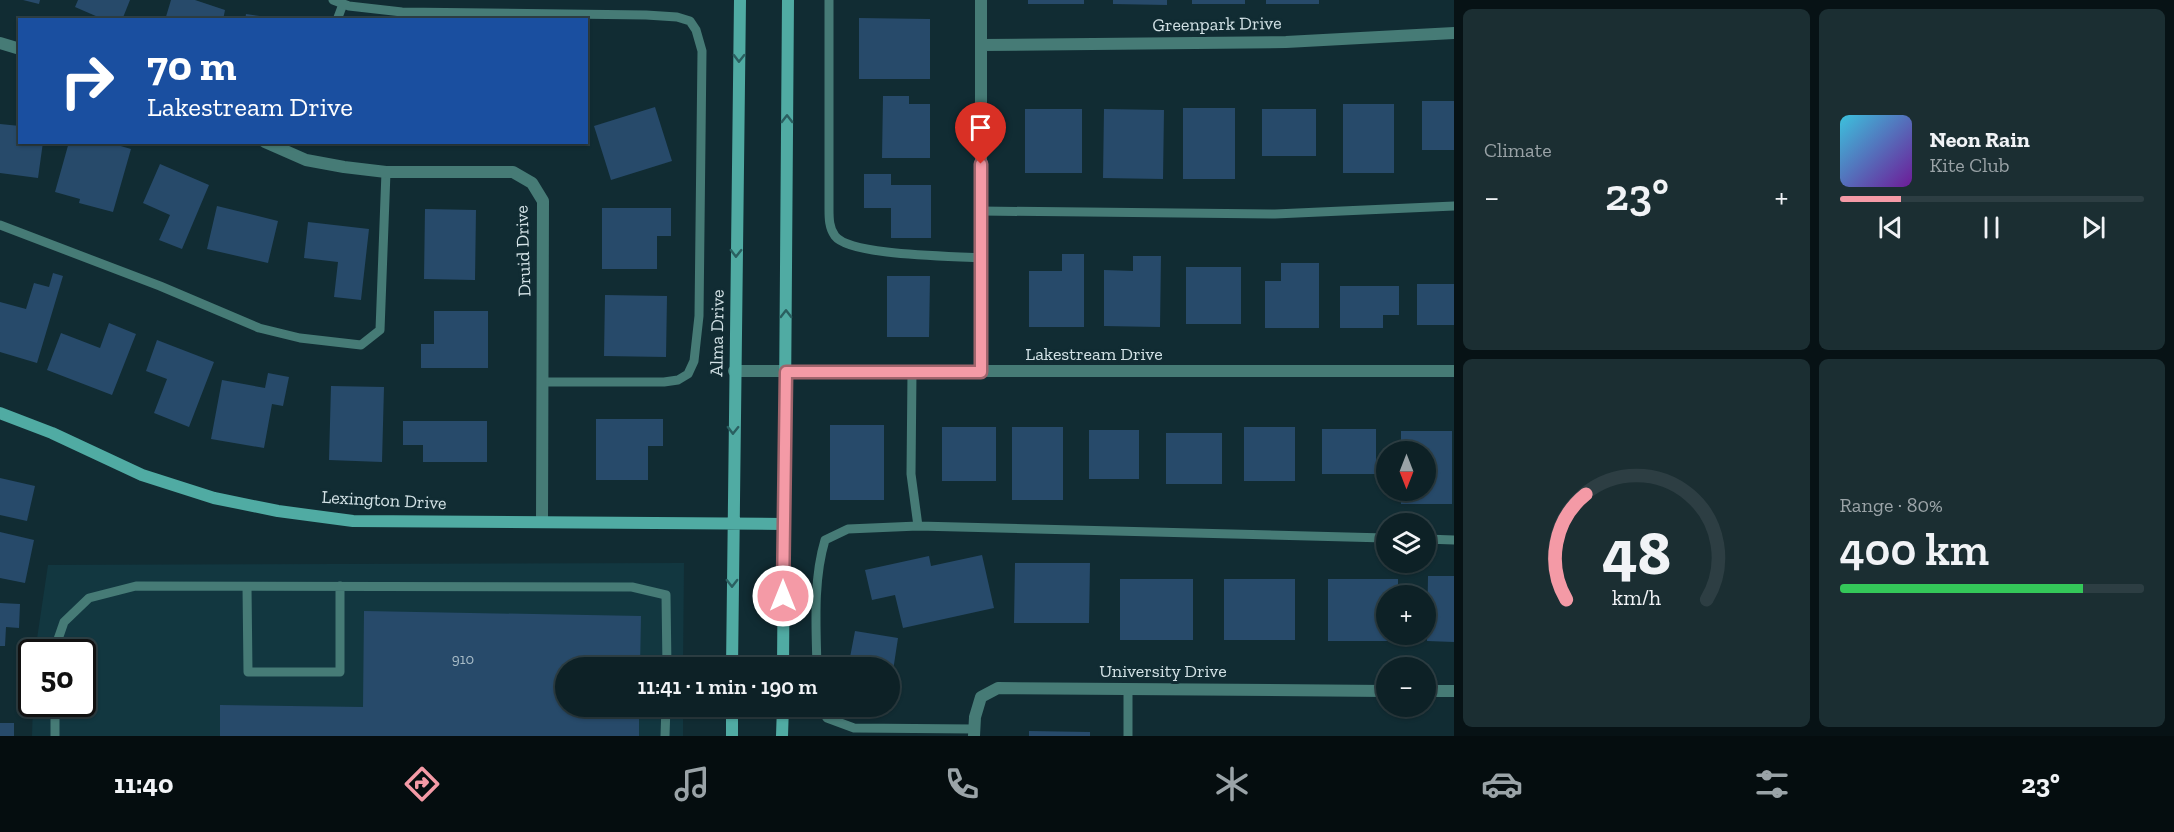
<!DOCTYPE html>
<html lang="en">
<head>
<meta charset="utf-8">
<style>
	:root { --surface:#0d2126; --page:#1b2e32; --text:#f1f3f6; --muted:#9aa3a7; --line:#2d3e43; --accent:#f49aa6 }
	body { margin:0; font-family:"Zilla Slab",serif; background:var(--page); color:var(--text); height:100vh; display:flex; flex-direction:column; font-size:22px; white-space:nowrap }
	* { box-sizing:border-box; margin:0 }
	p { font-size:20px; color:var(--muted) }
	.icon { flex:none; width:33px; height:33px; fill:none; stroke:currentColor; stroke-width:2; stroke-linecap:round; stroke-linejoin:round }
	.map { position:relative; flex:1; overflow:hidden }
	.side { display:flex; flex-direction:column; gap:9px; padding:9px; background:#071215; width:720px }
	.side>* { flex:none }
	.top-card { position:absolute; left:18px; top:18px; width:570px; height:126px; border-radius:0px; box-shadow:0 2px 4px #0004,0 0 0 2px var(--line); background:#1a4fa0; color:#fff; overflow:hidden }
	.needle { width:39px; rotate:180deg }
	.tools { position:absolute; left:1376px; top:441px; display:grid; gap:12px }
	.tools a { display:grid; place-items:center; width:60px; height:60px; border-radius:50%; background:var(--surface); box-shadow:0 2px 4px #0004,0 0 0 2px var(--line); font-size:30px }
	.speed { position:absolute; left:18px; top:639px; display:flex; gap:12px; font-size:30px; font-weight:700; text-align:center }
	.speed>* { display:grid; place-content:center; width:78px; height:78px; border-radius:50%; background:var(--surface); box-shadow:0 2px 4px #0004,0 0 0 2px var(--line); line-height:1 }
	.speed .limit { border:3px solid #111; border-radius:9px; background:#fff; color:#111 }
	.pin { position:absolute; display:grid; place-items:center; width:51px; height:51px; color:#fff; margin:-62px -26px; border-radius:50% 50% 50% 0; rotate:-45deg; box-shadow:0 0 6px #0007 }
	.pin .icon { rotate:45deg }
	.me { position:absolute; width:66px; margin:-33px; rotate:0deg; stroke-linejoin:round; filter:drop-shadow(0 0 4px #0008) }
	.turn { display:flex; align-items:center; gap:21px; height:126px; padding:0 30px; font-size:27px }
	.turn .icon { width:78px; height:78px; stroke-width:2.5 }
	.turn b { display:block; font-size:42px; line-height:51px }
	.big { font-size:45px; font-weight:600; line-height:1.1 }
	.side .tile { flex:1; display:flex; flex-direction:column; justify-content:center; gap:9px; min-width:0; padding:0 21px; border-radius:9px; background:var(--page) }
	.side .dial { align-items:center; gap:0 }
	.dial svg { height:156px; overflow:visible; fill:none; stroke:var(--line); stroke-width:7; stroke-linecap:round; text-anchor:middle }
	.dial text { fill:var(--text); stroke:none }
	.song { display:flex; align-items:center; gap:18px }
	.cover { width:72px; height:72px; border-radius:9px; background:linear-gradient(135deg,hsl(190 70% 55%),hsl(280 70% 35%)) }
	.played { height:6px; border-radius:3px; background:linear-gradient(90deg,var(--accent) 20%,var(--line) 20%) }
	.keys { display:flex; justify-content:space-around; direction:ltr }
	.heat { display:flex; justify-content:space-between; align-items:center; font-size:33px; direction:ltr }
	.charge { height:9px; border-radius:4px; background:linear-gradient(90deg,#34c759 80%,var(--line) 0) }
	.side .tiles { flex:1; display:grid; gap:9px; grid-template-columns:repeat(2,1fr) }
	.trip { position:absolute; left:555px; top:657px; width:345px; height:60px; border-radius:30px; background:var(--surface); box-shadow:0 2px 4px #0004,0 0 0 2px var(--line); font-weight:600; line-height:60px; text-align:center }
	.dock { display:flex; height:96px; justify-content:space-around; align-items:center; background:#050d0f; color:var(--muted) }
	.dock .icon { width:42px; height:42px }
	.dock .current { color:var(--accent) }
	.dock b { font-size:27px; color:var(--text) }
	main { display:flex; flex:1; min-height:0 }
	.map>svg:first-child { display:block }
	.built { fill:#123740 }
	.building { fill:#274a6a }
	.lines { fill:none; stroke-linecap:round; stroke-linejoin:round }
	.lane { stroke:#467b76; stroke-width:9 }
	.street { stroke:#467b76; stroke-width:12 }
	.secondary { stroke:#50aba3; stroke-width:12 }
	.oneway { stroke:#2a5f60 }
	.route-casing { stroke:#9f646c; stroke-width:15 }
	.route { stroke:#f49aa6; stroke-width:10 }
	.labels { text-anchor:middle; stroke-width:6; stroke-linejoin:round; paint-order:stroke }
	.number-label { font-size:15px; fill:#a8bcc7 }
	.street-label { font-size:18px; fill:#d3e2e6; stroke:#112c33 }
</style>
</head>
<body>
<main>
<div class="map">
<svg width="1454" height="736" viewBox="0 0 1454 736">
	<rect width="100%" height="100%" fill="#112c33"/>
	<path class="built" d="M684,563L683,667L566,668V706L683,707V736H32L33,704H82V652H35L48,565Z"/>
	<path class="building" d="M23,0H40L39,4Z
		M78,0H130L122,20H105L75,7Z
		M171,0H195L225,10L223,20H165Z
		M1028,0H1084V4H1028Z
		M1113,0H1167V5L1113,4Z
		M1192,0H1245V4H1192Z
		M1266,0H1319V4H1266Z
		M246,14L274,18L273,20H245Z
		M859,18L930,19V79H859Z
		M883,96H909V104H930V158H882Z
		M1422,101H1454V150H1422Z
		M1343,104H1394V173H1343Z
		M655,107L672,161L611,180L594,126Z
		M1183,108H1235V179H1183Z
		M1025,109H1082V173H1025Z
		M1104,109L1164,110L1163,179L1103,178Z
		M1262,109H1316V156H1262Z
		M0,124L20,126V142H43L38,178L0,173Z
		M69,142H107L131,149L113,212L79,203L80,199L55,192Z
		M160,164L209,185L182,249L159,240L170,215L143,203Z
		M864,174H891V185H931V238H891V208H864Z
		M217,206L278,221L268,263L207,249Z
		M602,208H671V236H657V269H602Z
		M425,209L476,210L475,280L424,279Z
		M308,222L369,229L361,300L334,297L338,262L304,258Z
		M1062,254H1084V327H1029V271H1062Z
		M1133,256H1161L1160,327L1104,326V270L1133,271Z
		M1281,263H1319V328H1265V281H1281Z
		M1186,267H1241V324H1186Z
		M53,273L63,276L37,363L0,352V302L26,309L34,283L49,287Z
		M887,276H930L929,337H887Z
		M1417,284H1454V325H1417Z
		M1340,286H1399V315H1383V328H1340Z
		M605,295L667,296L666,357L604,356Z
		M434,311H488V368H421V344H434Z
		M109,323L136,334L112,395L47,370L61,333L100,348Z
		M157,340L214,362L189,427L154,413L167,379L146,371Z
		M268,373L289,377L283,406L272,404L264,448L211,439L222,380L265,388Z
		M331,386L384,387L382,462L329,460Z
		M596,419H663V446H648V480H596Z
		M403,421H487V462H423V445H403Z
		M830,425H884V500H830Z
		M942,427H996V481H942Z
		M1012,427H1063V500H1012Z
		M1244,427H1295V481H1244Z
		M1322,429H1376V474H1322Z
		M1089,430H1139V479H1089Z
		M1401,431H1452V504H1401V490H1425V452H1401Z
		M1166,433H1222V484H1166Z
		M0,478L35,486L27,521L0,515Z
		M0,532L34,540L25,583L0,578Z
		M982,555L994,608L903,628L895,595L872,600L865,570L929,556L931,566Z
		M1015,563H1090L1089,623H1014Z
		M1428,576H1454V642L1427,641Z
		M1120,579H1193V640H1120Z
		M1224,579H1295V640H1224Z
		M1328,579H1398V596H1386V634H1398V641H1328Z
		M0,603L20,604L19,628L6,627L5,646H0Z
		M364,611L641,616L640,668H566V706H639V736H220V705L363,707Z
		M855,631L898,638L891,684L890,668H848Z
		M855,706H887L886,713Z
		M0,723H14V736H0Z
		M1029,731L1090,732V736H1029Z"/>
	<g class="lines">
		<path class="lane" d="M333,0L349,6L402,12L646,15L677,17L690,21L696,30L702,51L699,316L694,361L688,374L678,380L664,382H543
			M829,0V209C829,218 829,228 835,236C850,256 953,256 981,258
			M337,20L343,4
			M981,211L1275,214L1454,206
			M0,225L160,286L259,328L300,338L361,345L380,330L386,172
			M912,372L911,474L918,526L1386,538
			M1425,539L1454,540
			M247,587L248,672H340V586
			M56,652V645L64,622L89,598L136,586L632,587L666,595L667,668
			M817,668C816,625 813,580 825,540L848,529L918,526
			M819,706L827,718L854,728L974,729
			M55,736V704
			M665,736L666,706
			M1128,736V689"/>
		<path class="street" d="M981,0V372
			M0,43L20,49
			M981,45L1286,42L1454,33
			M265,142L306,160L344,167L386,172H513L532,183L543,201L542,522
			M734,371H1454
			M1425,691H1454
			M974,736L975,717L981,697L998,688L1386,691"/>
		<path class="secondary" d="M0,413L52,433L142,475L214,498L278,511L353,521L784,524
			M732,668L740,0
			M783,668L788,0
			M732,736V706
			M782,736L783,706"/>
	</g>
	<defs><path id="oneway-chevron" d="M-2-3.5L2.5 0L-2 3.5" fill="none" stroke-width="1.6" stroke-linecap="round" stroke-linejoin="round" transform="scale(1.5)"/></defs>
	<g class="oneway">
		<use href="#oneway-chevron" transform="translate(739 58) rotate(91)"/>
		<use href="#oneway-chevron" transform="translate(787 119) rotate(-90)"/>
		<use href="#oneway-chevron" transform="translate(736 253) rotate(91)"/>
		<use href="#oneway-chevron" transform="translate(786 314) rotate(-90)"/>
		<use href="#oneway-chevron" transform="translate(733 430) rotate(91)"/>
		<use href="#oneway-chevron" transform="translate(732 583) rotate(90)"/>
	</g>
	<g class="lines">
		<defs>
			<path id="route" d="M783,596L786,372H981V164"/>
		</defs>
		<use href="#route" class="route-casing"/>
		<use href="#route" class="route"/>
	</g>
	<g class="labels">
		<g class="number-label">
			<text x="463" y="664">910</text>
		</g>
		<g class="street-label">
			<text transform="translate(1217 24) rotate(-1)" y="6">Greenpark Drive</text>
			<text transform="translate(523 251) rotate(-92)" y="6">Druid Drive</text>
			<text transform="translate(717 333) rotate(-89)" y="6">Alma Drive</text>
			<text x="1094" y="360">Lakestream Drive</text>
			<text transform="translate(384 500) rotate(3)" y="6">Lexington Drive</text>
			<text x="1163" y="677">University Drive</text>
		</g>
	</g>
</svg>
<div class="tools">
<a><svg class="needle" viewBox="-14 -14 28 28"><path d="M0-13l5 13h-10z" fill="#e53935"/><path d="M0 13l5-13h-10z" fill="#9aa3a7"/></svg></a>
<a><svg class="icon" aria-label="layers" viewBox="0 0 24 24"><path d="M12 4l9 5-9 5-9-5zM3 14l9 5 9-5"/></svg></a>
<a>+</a>
<a>−</a>
</div>
<div class="speed"><div class="limit">50</div></div>
<div class="pin" style="left:981px;top:164px;background:#d93025"><svg class="icon" aria-label="arrive" viewBox="0 0 24 24"><path d="M6 21V4h12l-3 4 3 4H6"/></svg></div>
<svg class="me" style="left:783px;top:596px" viewBox="-20 -20 40 40"><circle r="17" fill="#f49aa6" stroke="#fff" stroke-width="3"/><path d="M0-11L8 9 0 5-8 9z" fill="#fff"/></svg>
<div class="trip">11:41 · 1 min · 190 m</div>
<div class="top-card">
<div class="turn"><svg class="icon" aria-label="right" viewBox="0 0 24 24"><path d="M7 20v-9h11M14 6l5 5-5 5"/></svg><div><b>70 m</b>Lakestream Drive</div></div>
</div>
</div>
<section class="side">
<div class="tiles">
<div class="tile"><p>Climate</p>
<div class="heat"><a>−</a><b class="big">23°</b><a>+</a></div>
</div>
<div class="tile">
<div class="song"><i class="cover"></i><div><b>Neon Rain</b><p>Kite Club</p></div></div>
<div class="played"></div>
<div class="keys"><svg class="icon" aria-label="previous" viewBox="0 0 24 24"><path d="M18 5L8 12l10 7zM5 5v14"/></svg><svg class="icon" aria-label="pause" viewBox="0 0 24 24"><path d="M8 5v14M16 5v14"/></svg><svg class="icon" aria-label="next" viewBox="0 0 24 24"><path d="M6 5l10 7-10 7zM19 5v14"/></svg></div>
</div>
<div class="tile dial"><svg viewBox="0 0 100 80">
<path d="M14 69A42 42 0 1 1 86 69"/>
<path d="M14 69A42 42 0 0 1 24 15" stroke="#f49aa6"/>
<text x="50" y="56" font-size="32" font-weight="700">48</text>
<text x="50" y="72" font-size="11">km/h</text>
</svg></div>
<div class="tile"><p>Range · 80%</p><b class="big">400 km</b><div class="charge"></div></div>
</div>
</section>
</main>
<nav class="dock">
<b>11:40</b>
<svg class="icon current" aria-label="directions" viewBox="0 0 24 24"><path d="M12 3l9 9-9 9-9-9zM9 14v-3h6M13 9l2 2-2 2"/></svg>
<svg class="icon" aria-label="music" viewBox="0 0 24 24"><path d="M9 18V5l10-2v13"/><circle cx="6" cy="18" r="3"/><circle cx="16" cy="16" r="3"/></svg>
<svg class="icon" aria-label="phone" viewBox="0 0 24 24"><path d="M5 4h4l2 5-3 2q2 4 5 5l2-3 5 2v4C11 20 4 13 5 4z"/></svg>
<svg class="icon" aria-label="climate" viewBox="0 0 24 24"><path d="M12 3v18M4 7l16 10M4 17L20 7"/></svg>
<svg class="icon" aria-label="car" viewBox="0 0 24 24"><path d="M5 17H2v-5l4-1 3-4h7l3 4 3 1v5h-3M9 17h6M6 11h13"/><circle cx="7" cy="17" r="2"/><circle cx="17" cy="17" r="2"/></svg>
<svg class="icon" aria-label="filters" viewBox="0 0 24 24"><path d="M4 7h16M4 17h16"/><circle cx="9" cy="7" r="2"/><circle cx="15" cy="17" r="2"/></svg>
<b>23°</b>
</nav>
</body>
</html>
